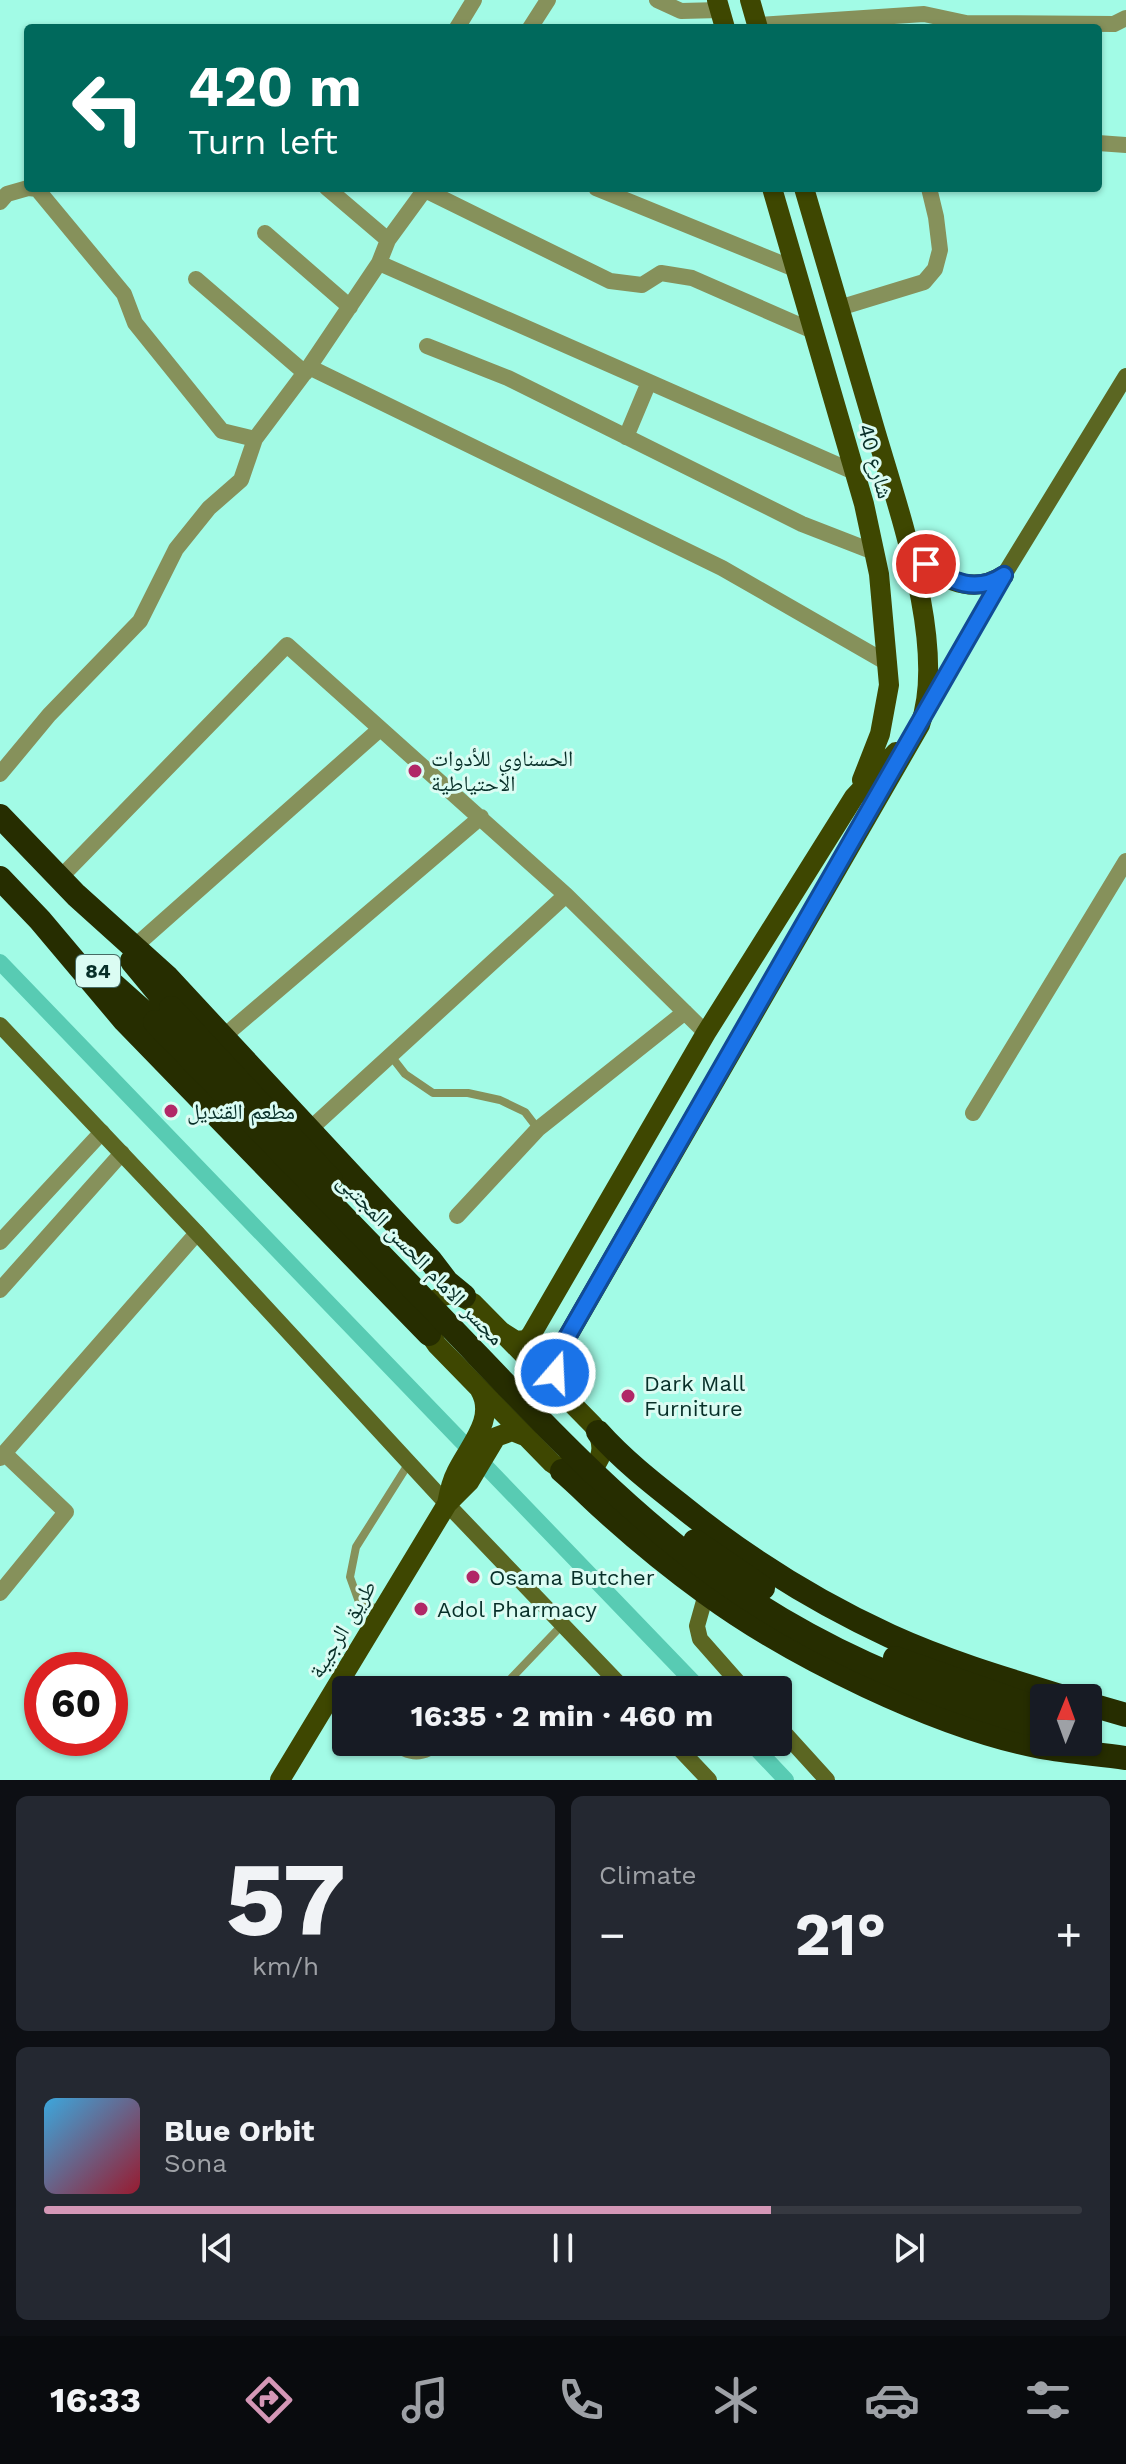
<!DOCTYPE html>
<html lang="en">
<head>
<meta charset="utf-8">
<style>
	:root { --surface:#171b24; --page:#242831; --text:#f1f3f6; --muted:#9ea1a6; --line:#363941; --accent:#d497b6 }
	body { margin:0; font-family:"Work Sans","Noto Naskh Arabic",sans-serif; background:var(--page); color:var(--text); height:100vh; display:flex; flex-direction:column; font-size:30px; white-space:nowrap }
	* { box-sizing:border-box; margin:0 }
	p { font-size:26px; color:var(--muted) }
	.icon { flex:none; width:44px; height:44px; fill:none; stroke:currentColor; stroke-width:2; stroke-linecap:round; stroke-linejoin:round }
	.map { position:relative; height:1780px; overflow:hidden }
	.side { display:flex; flex-direction:column; gap:16px; padding:16px; background:#0d0f14; flex:1 }
	.side>* { flex:none }
	.top-card { position:absolute; left:24px; top:24px; width:1078px; height:168px; border-radius:8px; box-shadow:0 2px 6px #0004; background:#00695c; color:#fff; overflow:hidden }
	.needle { width:52px; rotate:1deg }
	.tools { position:absolute; left:1030px; top:1684px; display:grid; gap:16px }
	.tools a { display:grid; place-items:center; width:72px; height:72px; border-radius:8px; background:var(--surface); box-shadow:0 2px 6px #0004; font-size:40px }
	.speed { position:absolute; left:24px; top:1652px; display:flex; gap:16px; font-size:40px; font-weight:700; text-align:center }
	.speed>* { display:grid; place-content:center; width:104px; height:104px; border-radius:50%; background:var(--surface); box-shadow:0 2px 6px #0004; line-height:1 }
	.speed .limit { border:12px solid #d22; background:#fff; color:#111 }
	.pin { position:absolute; display:grid; place-items:center; width:68px; height:68px; color:#fff; margin:-34px; border:4px solid #fff; border-radius:50%; box-shadow:0 2px 8px #0007 }
	.me { position:absolute; width:88px; margin:-44px; rotate:19deg; stroke-linejoin:round; filter:drop-shadow(0 0 6px #0008) }
	.turn { display:flex; align-items:center; gap:28px; height:168px; padding:0 32px; font-size:36px }
	.turn .icon { width:104px; height:104px; stroke-width:2.5 }
	.turn b { display:block; font-size:56px; line-height:68px }
	.big { font-size:60px; font-weight:700; line-height:1.1 }
	.side .card { flex:1; display:flex; flex-direction:column; justify-content:center; gap:12px; min-width:0; padding:0 28px; border-radius:12px; background:var(--page) }
	.side .dial { align-items:center; gap:0 }
	.dial b { font-size:104px; line-height:1 }
	.song { display:flex; align-items:center; gap:24px }
	.cover { width:96px; height:96px; border-radius:12px; background:linear-gradient(135deg,hsl(200 70% 55%),hsl(350 70% 35%)) }
	.played { height:8px; border-radius:4px; background:linear-gradient(90deg,var(--accent) 70%,var(--line) 70%) }
	.keys { display:flex; justify-content:space-around; direction:ltr }
	.heat { display:flex; justify-content:space-between; align-items:center; font-size:44px; direction:ltr }
	.side .tiles { flex:1; display:grid; gap:16px; grid-template-columns:1fr 1fr }
	.card:last-child { grid-column:span 2 }
	.trip { position:absolute; left:332px; top:1676px; width:460px; height:80px; border-radius:8px; background:var(--surface); box-shadow:0 2px 6px #0004; font-weight:700; line-height:80px; text-align:center }
	.dock { display:flex; height:128px; justify-content:space-around; align-items:center; background:#090b0e; color:var(--muted) }
	.dock .icon { width:56px; height:56px }
	.dock .selected { color:var(--accent) }
	.dock b { font-size:36px; color:var(--text) }
	.map>svg:first-child { display:block }
	.lines { fill:none; stroke-linecap:round; stroke-linejoin:round }
	.canal { stroke:#58cbb3; stroke-width:16 }
	.lane { stroke:#86915b; stroke-width:8 }
	.street { stroke:#86915b; stroke-width:16 }
	.secondary { stroke:#5b6622; stroke-width:16 }
	.primary { stroke:#3e4701; stroke-width:20 }
	.highway { stroke:#262d00; stroke-width:24 }
	.highway-bridge { stroke:#262d00; stroke-width:24 }
	.route-casing { stroke:#114b97; stroke-width:20 }
	.route { stroke:#1a73e8; stroke-width:14 }
	.poi-dot { fill:#b12767; stroke:#dbfcf3; stroke-width:3 }
	.labels { text-anchor:middle; stroke-width:6; stroke-linejoin:round; paint-order:stroke }
	.shield { fill:#dbfcf3; stroke:#476c65; stroke-width:2 }
	.shield-label { font-size:20px; font-weight:bold; fill:#072f28 }
	.street-label { font-size:22px; fill:#072f28; stroke:#dbfcf3 }
	.poi-label { font-size:22px; fill:#072f28; stroke:#dbfcf3; text-anchor:start }
</style>
</head>
<body>
<div class="map">
<svg width="1126" height="1780" viewBox="0 0 1126 1780">
	<rect width="100%" height="100%" fill="#a2fbe6"/>
	<g class="lines">
		<path class="canal" d="M0,962L701,1690
			M750,1742L786,1780"/>
		<path class="lane" d="M391,1056L405,1074L433,1093H468L500,1100L525,1112L538,1129
			M380,1610L359,1602L350,1577L356,1547L409,1463
			M500,1690L563,1624
			M331,1697L346,1710
			M385,1742C413,1760 420,1760 447,1742"/>
		<path class="street" d="M657,0L681,11L720,10
			M757,25L924,14L966,23L1114,24L1126,18
			M457,28L474,0
			M530,28L548,0
			M1098,143L1126,145
			M29,188L37,189L124,294L135,323L222,431L255,439
			M327,188L388,240
			M596,188L795,269
			M425,190L610,281L642,285L661,273L692,278L813,331
			M0,202L7,194L28,188
			M265,233L350,307
			M379,263L854,472
			M196,279L305,373
			M839,308L924,282L935,269L940,250L936,217L929,188
			M427,346L508,378L802,524L874,552
			M309,367L722,568L889,664
			M626,437L649,382
			M0,774L49,715L140,621L176,549L209,508L241,480L255,439L309,367L379,263L388,240L426,188
			M59,879L287,645L566,895L706,1033
			M133,948L380,729
			M223,1037L481,817
			M973,1113L1126,861
			M309,1130L566,895
			M457,1216L538,1129L685,1012
			M0,1242L102,1132
			M0,1290L122,1153
			M0,1458L197,1233
			M0,1593L66,1512L4,1453"/>
		<path class="secondary" d="M927,712L1004,575L1126,376
			M0,1025L197,1233L447,1504L625,1690
			M706,1594L697,1626L700,1639L745,1690
			M778,1726L827,1780
			M673,1742L709,1780"/>
		<path class="primary" d="M717,0L725,28
			M750,0L758,28
			M772,188L864,504L879,574L889,685L880,734L862,780
			M913,547C933,578 971,597 1004,575
			M456,1294L473,1303L593,1425C617,1458 585,1489 552,1463L437,1345C420,1322 423,1295 456,1294Z
			M502,1332L516,1341L526,1340L531,1335L706,1033L854,797L896,752
			M569,1400L555,1373L558,1353L920,725C949,645 894,498 871,416C849,340 827,264 804,188
			M447,1504C449,1493 451,1482 456,1473C468,1447 497,1419 480,1390
			M280,1780L447,1504L469,1482L496,1437L512,1431L527,1437"/>
		<path class="highway" d="M0,816L76,895L167,977L431,1261L447,1282L464,1296
			M0,878L40,920L125,1021L429,1334
			M132,961L171,1008
			M99,972L155,1022
			M598,1432C622,1459 651,1482 679,1504C744,1557 814,1601 890,1636C947,1662 1008,1680 1067,1698
			M562,1471C576,1483 589,1496 602,1508C635,1538 670,1567 706,1593C792,1656 937,1727 1041,1747C1069,1752 1098,1754 1126,1758
			M1088,1704L1126,1715
			M1027,1723L1044,1729"/>
		<path class="highway-bridge" d="M171,1008L331,1180
			M155,1022C249,1119 343,1216 437,1313C526,1405 612,1501 717,1577C809,1644 919,1692 1027,1723
			M695,1541L763,1588
			M895,1658L1032,1706"/>
	</g>
	<g class="lines">
		<defs>
			<path id="route" d="M555,1373L558,1353L1004,575C976,594 951,582 926,564"/>
		</defs>
		<use href="#route" class="route-casing"/>
		<use href="#route" class="route"/>
	</g>
	<g class="poi-dot">
		<circle cx="415" cy="771" r="8"/>
		<circle cx="171" cy="1111" r="8"/>
		<circle cx="628" cy="1396" r="8"/>
		<circle cx="473" cy="1577" r="8"/>
		<circle cx="421" cy="1609" r="8"/>
	</g>
	<g class="labels">
		<rect class="shield" x="76" y="955" width="44" height="32" rx="6"/>
		<g class="shield-label">
			<text x="98" y="978">84</text>
		</g>
		<g class="street-label">
			<text transform="translate(876 461) rotate(74)" y="8">شارع 40</text>
			<text transform="translate(421 1259) rotate(46)" y="8">مجسر الامام الحسن المجتبى</text>
			<text transform="translate(342 1629) rotate(-59)" y="8">طريق الرجيبة</text>
		</g>
		<g class="poi-label">
			<text x="431" y="766">الحسناوي للأدوات<tspan x="431" dy="25">الاحتياطية</tspan></text>
			<text x="187" y="1119">مطعم القنديل</text>
			<text x="644" y="1391">Dark Mall<tspan x="644" dy="25">Furniture</tspan></text>
			<text x="489" y="1585">Osama Butcher</text>
			<text x="437" y="1617">Adol Pharmacy</text>
		</g>
	</g>
</svg>
<div class="tools">
<a><svg class="needle" viewBox="-14 -14 28 28"><path d="M0-13l5 13h-10z" fill="#e53935"/><path d="M0 13l5-13h-10z" fill="#9ea1a6"/></svg></a>
</div>
<div class="speed"><div class="limit">60</div></div>
<div class="pin" style="left:926px;top:564px;background:#d93025"><svg class="icon" aria-label="arrive" viewBox="0 0 24 24"><path d="M6 21V4h12l-3 4 3 4H6"/></svg></div>
<svg class="me" style="left:555px;top:1373px" viewBox="-20 -20 40 40"><circle r="17" fill="#1a73e8" stroke="#fff" stroke-width="3"/><path d="M0-11L8 9 0 5-8 9z" fill="#fff"/></svg>
<div class="trip">16:35 · 2 min · 460 m</div>
<div class="top-card">
<div class="turn"><svg class="icon" aria-label="left" viewBox="0 0 24 24"><path d="M17 20v-9H6M10 6l-5 5 5 5"/></svg><div><b>420 m</b>Turn left</div></div>
</div>
</div>
<section class="side">
<div class="tiles">
<div class="card dial"><b>57</b><p>km/h</p></div>
<div class="card"><p>Climate</p>
<div class="heat"><a>−</a><b class="big">21°</b><a>+</a></div>
</div>
<div class="card">
<div class="song"><i class="cover"></i><div><b>Blue Orbit</b><p>Sona</p></div></div>
<div class="played"></div>
<div class="keys"><svg class="icon" aria-label="previous" viewBox="0 0 24 24"><path d="M18 5L8 12l10 7zM5 5v14"/></svg><svg class="icon" aria-label="pause" viewBox="0 0 24 24"><path d="M8 5v14M16 5v14"/></svg><svg class="icon" aria-label="next" viewBox="0 0 24 24"><path d="M6 5l10 7-10 7zM19 5v14"/></svg></div>
</div>
</div>
</section>
<nav class="dock">
<b>16:33</b>
<svg class="icon selected" aria-label="directions" viewBox="0 0 24 24"><path d="M12 3l9 9-9 9-9-9zM9 14v-3h6M13 9l2 2-2 2"/></svg>
<svg class="icon" aria-label="music" viewBox="0 0 24 24"><path d="M9 18V5l10-2v13"/><circle cx="6" cy="18" r="3"/><circle cx="16" cy="16" r="3"/></svg>
<svg class="icon" aria-label="phone" viewBox="0 0 24 24"><path d="M5 4h4l2 5-3 2q2 4 5 5l2-3 5 2v4C11 20 4 13 5 4z"/></svg>
<svg class="icon" aria-label="climate" viewBox="0 0 24 24"><path d="M12 3v18M4 7l16 10M4 17L20 7"/></svg>
<svg class="icon" aria-label="car" viewBox="0 0 24 24"><path d="M5 17H2v-5l4-1 3-4h7l3 4 3 1v5h-3M9 17h6M6 11h13"/><circle cx="7" cy="17" r="2"/><circle cx="17" cy="17" r="2"/></svg>
<svg class="icon" aria-label="filters" viewBox="0 0 24 24"><path d="M4 7h16M4 17h16"/><circle cx="9" cy="7" r="2"/><circle cx="15" cy="17" r="2"/></svg>
</nav>
</body>
</html>
